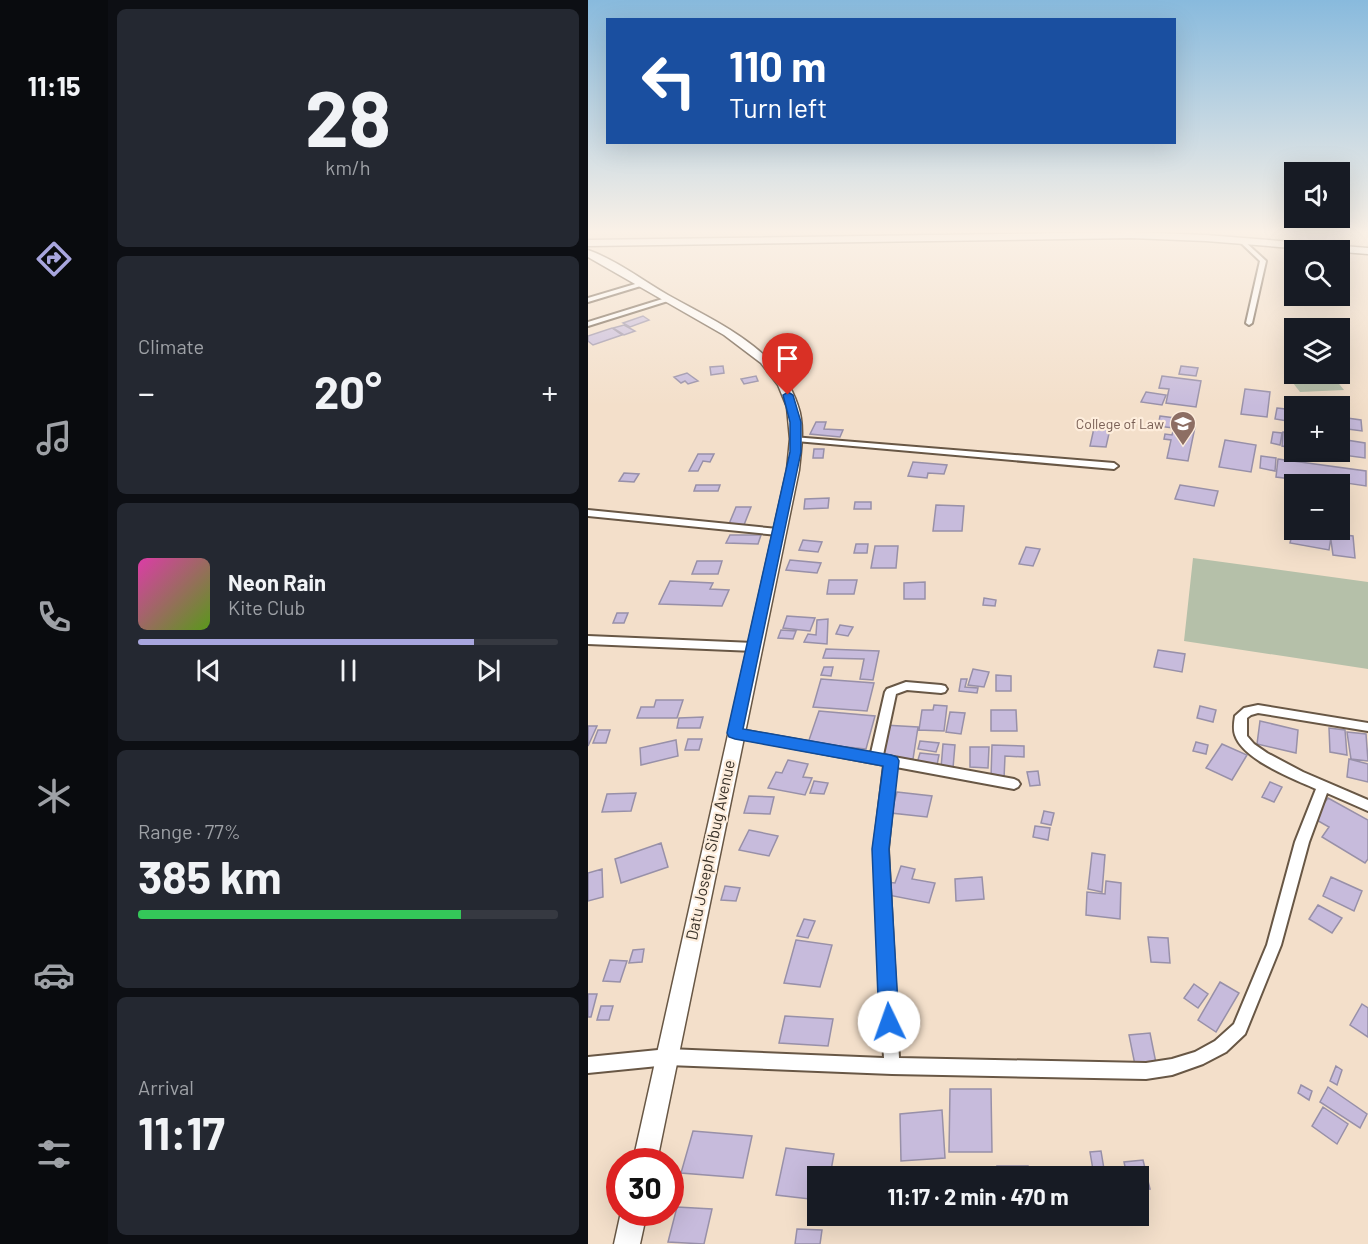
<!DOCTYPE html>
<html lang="en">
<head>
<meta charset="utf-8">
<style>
	:root { --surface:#171b24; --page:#242831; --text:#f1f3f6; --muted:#9ea1a6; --line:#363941; --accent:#a8a6de }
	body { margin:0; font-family:Barlow,sans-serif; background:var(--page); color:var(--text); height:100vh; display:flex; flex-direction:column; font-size:22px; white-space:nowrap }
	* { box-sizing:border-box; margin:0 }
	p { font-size:20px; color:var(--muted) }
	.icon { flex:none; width:33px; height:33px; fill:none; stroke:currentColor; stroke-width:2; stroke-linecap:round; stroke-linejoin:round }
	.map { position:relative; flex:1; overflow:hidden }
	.sheet { display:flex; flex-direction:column; gap:9px; padding:9px; background:#0d0f14; width:480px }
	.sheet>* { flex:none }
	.guide { position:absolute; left:18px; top:18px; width:570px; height:126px; border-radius:0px; box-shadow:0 6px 24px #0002; background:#1a4fa0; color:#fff; overflow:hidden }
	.controls { position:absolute; left:696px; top:162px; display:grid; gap:12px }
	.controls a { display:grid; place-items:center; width:66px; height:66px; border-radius:0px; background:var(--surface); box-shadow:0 6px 24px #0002; font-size:30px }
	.speed { position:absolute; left:18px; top:1148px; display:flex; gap:12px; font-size:30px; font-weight:700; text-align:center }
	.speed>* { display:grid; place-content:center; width:78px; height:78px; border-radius:50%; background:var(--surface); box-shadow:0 6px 24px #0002; line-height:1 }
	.speed .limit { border:9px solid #d22; background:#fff; color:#111 }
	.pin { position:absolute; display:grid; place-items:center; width:51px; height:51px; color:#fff; margin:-62px -26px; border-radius:50% 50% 50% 0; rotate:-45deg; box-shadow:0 0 6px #0007 }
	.pin .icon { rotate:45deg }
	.me { position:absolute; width:66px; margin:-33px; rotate:357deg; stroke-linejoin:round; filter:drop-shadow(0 0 4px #0008) }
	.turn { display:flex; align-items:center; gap:21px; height:126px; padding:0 24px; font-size:27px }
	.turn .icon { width:78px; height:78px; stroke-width:2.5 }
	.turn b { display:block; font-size:42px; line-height:51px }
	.big { font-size:45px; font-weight:700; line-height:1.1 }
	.sheet .widget { flex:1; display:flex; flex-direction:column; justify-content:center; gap:9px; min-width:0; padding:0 21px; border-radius:9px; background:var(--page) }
	.sheet .dial { align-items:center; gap:0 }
	.dial b { font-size:78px; line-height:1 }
	.song { display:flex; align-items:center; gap:18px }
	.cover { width:72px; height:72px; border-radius:9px; background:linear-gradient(135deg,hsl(320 70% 55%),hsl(90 70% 35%)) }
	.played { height:6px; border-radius:3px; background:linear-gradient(90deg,var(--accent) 80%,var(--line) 80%) }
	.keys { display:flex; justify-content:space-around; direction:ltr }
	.heat { display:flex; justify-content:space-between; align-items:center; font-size:33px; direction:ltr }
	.charge { height:9px; border-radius:4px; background:linear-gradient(90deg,#34c759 77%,var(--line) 0) }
	.trip { position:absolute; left:219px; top:1166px; width:342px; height:60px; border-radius:0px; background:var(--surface); box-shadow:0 6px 24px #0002; font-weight:700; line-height:60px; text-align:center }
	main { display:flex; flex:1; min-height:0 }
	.tab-bar { display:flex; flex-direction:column; width:108px; justify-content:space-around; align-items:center; background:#090b0e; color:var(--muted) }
	.tab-bar .icon { width:42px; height:42px }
	.tab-bar .current { color:var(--accent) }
	.tab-bar b { font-size:27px; color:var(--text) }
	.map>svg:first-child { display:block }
	.green { fill:#b5c0a9 }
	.building { fill:#c7bbdc; stroke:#9890a8; stroke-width:1.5 }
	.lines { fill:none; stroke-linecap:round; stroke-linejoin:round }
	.street-casing { stroke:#685745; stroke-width:4 }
	.secondary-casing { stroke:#685745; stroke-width:3 }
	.street { fill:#fff; fill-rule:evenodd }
	.secondary { fill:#fff; fill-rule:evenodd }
	.route { fill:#1a73e8; stroke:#114b97; stroke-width:1.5 }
	.labels { text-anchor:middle; stroke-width:4.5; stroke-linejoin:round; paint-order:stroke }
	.far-education-label { font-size:14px; fill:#785e54; stroke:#fdeddc; text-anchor:end }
	.street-label { font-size:16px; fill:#383128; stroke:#fdeddc }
</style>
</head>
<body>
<main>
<nav class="tab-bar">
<b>11:15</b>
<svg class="icon current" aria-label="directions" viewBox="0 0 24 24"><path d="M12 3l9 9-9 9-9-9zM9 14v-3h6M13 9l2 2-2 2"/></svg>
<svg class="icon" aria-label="music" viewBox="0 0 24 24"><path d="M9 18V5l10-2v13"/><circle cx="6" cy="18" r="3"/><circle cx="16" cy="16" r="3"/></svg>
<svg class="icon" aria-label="phone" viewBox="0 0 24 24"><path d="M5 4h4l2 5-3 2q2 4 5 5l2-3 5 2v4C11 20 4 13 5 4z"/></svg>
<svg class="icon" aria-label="climate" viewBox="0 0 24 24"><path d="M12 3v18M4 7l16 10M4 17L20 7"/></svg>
<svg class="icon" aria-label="car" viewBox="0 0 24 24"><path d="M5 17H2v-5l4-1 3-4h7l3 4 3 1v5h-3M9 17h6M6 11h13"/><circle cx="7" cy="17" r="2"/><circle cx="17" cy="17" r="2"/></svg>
<svg class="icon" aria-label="filters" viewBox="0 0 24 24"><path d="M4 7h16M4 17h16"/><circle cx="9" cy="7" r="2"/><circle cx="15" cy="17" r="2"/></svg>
</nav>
<section class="sheet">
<div class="widget dial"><b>28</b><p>km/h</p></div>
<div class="widget"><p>Climate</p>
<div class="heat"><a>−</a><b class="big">20°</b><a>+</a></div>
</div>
<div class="widget">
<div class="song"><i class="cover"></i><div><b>Neon Rain</b><p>Kite Club</p></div></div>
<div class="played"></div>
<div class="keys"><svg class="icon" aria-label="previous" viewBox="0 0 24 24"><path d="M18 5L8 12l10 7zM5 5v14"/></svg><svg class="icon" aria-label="pause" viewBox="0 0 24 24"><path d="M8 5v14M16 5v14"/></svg><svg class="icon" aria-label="next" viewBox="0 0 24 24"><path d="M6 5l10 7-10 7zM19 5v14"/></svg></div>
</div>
<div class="widget"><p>Range · 77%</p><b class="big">385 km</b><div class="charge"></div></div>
<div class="widget"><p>Arrival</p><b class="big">11:17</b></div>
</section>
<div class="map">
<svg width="780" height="1244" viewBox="0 0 780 1244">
	<rect width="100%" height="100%" fill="#f3dfca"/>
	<path class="green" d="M748,380L756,390L712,392L705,383Z
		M605,558L780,582V669L596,641Z"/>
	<path class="building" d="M55,316L61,320L42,327L35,323Z
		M36,325L47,331L36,335L25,328Z
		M24,328L34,335L5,345L0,341V336Z
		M135,366L136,373L123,375L122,367Z
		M593,366L610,368L608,376L591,374Z
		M99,373L110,381L100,384L97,381L93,383L86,377Z
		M168,376L170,381L156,384L153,379Z
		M574,376L613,381L608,407L578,403L581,389L571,388Z
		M657,389L682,392L679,417L653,414Z
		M558,392L578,395L574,405L553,402Z
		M689,408L706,410V422L687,419Z
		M572,416L587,418L585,428L570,426Z
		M752,417L773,420L774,431L752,428Z
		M228,422H238L236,429L255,430L252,437L222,434Z
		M587,424L607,427L600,461L579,458L583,440L576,439L577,434L584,435Z
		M506,428L522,429L518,447L502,446Z
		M685,432L694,433L692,445L683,443Z
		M695,432L706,433V448L694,446Z
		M752,439L777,443V458L732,452H752Z
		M637,440L668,445L663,472L631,467Z
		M226,449H236L235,458H225Z
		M110,454H126L122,462L115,461L110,471H101Z
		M673,456L688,458L687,471L672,468Z
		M690,459L778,471V486L711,476V480L688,477Z
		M325,462L359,465L356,474L340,473L339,478L320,476Z
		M36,473L51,474L46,482L31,481Z
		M108,485H132L130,491H106Z
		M592,485L630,491L626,506L587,499Z
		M241,498L240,508L216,509L217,499Z
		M267,502H283V509H266Z
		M348,505L376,506L374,531H345Z
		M148,507H163L156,525L141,524Z
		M705,530L743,537L741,550L702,543Z
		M742,533L765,536L767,558L745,555Z
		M142,535H173L170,544L138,543Z
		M215,540L234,542L230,552L211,550Z
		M268,544H280L279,553H266Z
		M287,546H310L308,568H283Z
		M438,547L452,549L445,566L431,564Z
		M202,560L233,563L229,573L198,570Z
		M109,561H134L130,574H104Z
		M241,580H269L266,594H239Z
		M82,581L125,583L122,589L141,590L134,606L71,604Z
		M337,582V599H316V583Z
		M396,598L408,600L407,606L395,605Z
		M29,613H40L36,623H25Z
		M199,616L227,618L222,631L195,628Z
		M240,619L239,644L216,642L220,634L228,635L229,620Z
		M252,625L265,627L260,636L248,634Z
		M193,630L208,631L205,639L190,638Z
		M238,649L291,651L285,680L272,679L276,659L235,658Z
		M570,650L597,654L594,672L566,667Z
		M236,667H245L243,676L233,675Z
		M385,669L401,672L396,687L380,685Z
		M408,675L423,676V691H408Z
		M233,679L286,683L279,711L225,707Z
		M373,679H379L377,687L390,688L389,693L371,691Z
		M68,700H95L89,718H49L53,707H66Z
		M346,705L359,706L356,731L331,730L334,710H345Z
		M612,706L628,710L625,722L609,718Z
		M403,710H428L429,731H403Z
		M231,711L287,716L278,749L220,743Z
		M362,712L377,713L373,734L358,732Z
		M115,717L112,728H89L91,718Z
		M672,721L710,730L708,753L669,744Z
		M296,725L330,727L325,759L290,757Z
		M0,726H9L0,746Z
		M741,728L757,730L759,755L742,752Z
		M10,730H22L18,743H5Z
		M759,732L778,734L780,761L763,759Z
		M100,739H114L111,750H97Z
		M88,740L90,756L53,765L52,748Z
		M332,741L351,743L348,752L330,749Z
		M608,742L620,745L618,754L605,751Z
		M355,744L367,745L365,768H353Z
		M634,744L659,755L644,780L618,768Z
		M404,745L436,746V757L417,756L416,779L403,778Z
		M382,747H401L400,768L382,767Z
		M332,753L351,755L349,765L329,763Z
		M761,759L780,764V782L759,777Z
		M200,760L220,764L215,777L224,778L217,795L180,788L188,772L194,773Z
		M450,771L452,785L442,786L439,772Z
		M226,781L240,783L236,794L222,793Z
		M682,782L694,787L686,802L674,797Z
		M309,792L344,796L339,817L303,813Z
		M48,793L43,811L14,812L19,794Z
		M161,796L186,797L182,814L156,813Z
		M740,798L780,820V859L777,863L734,837L741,827L725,818Z
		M456,811L466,813L463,825L453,823Z
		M447,826L462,828L460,840L445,837Z
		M161,830L190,836L181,856L151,850Z
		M73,843L80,867L33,883L27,859Z
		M504,853L517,855L514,892L500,889Z
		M313,866L327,869L324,879L347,883L341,903L295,894L299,882L307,883Z
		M14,869L15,897L0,901V873Z
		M394,877L396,899L368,901L367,879Z
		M743,877L774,891L766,911L735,896Z
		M518,881L533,883L532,919L498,915L499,892L517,894Z
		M137,886L152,888L148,901L133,900Z
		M730,905L754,918L744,933L721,919Z
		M216,919L227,921L220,938L209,936Z
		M560,937L580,938L582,963L563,962Z
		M208,940L244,945L232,987L196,983Z
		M56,949L54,962L41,963L45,950Z
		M22,960L39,961L32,982L15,981Z
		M632,982L651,993L628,1032L610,1020Z
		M606,984L620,994L610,1008L596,998Z
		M0,994H9L3,1017H0Z
		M774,1004L780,1008V1037L762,1025Z
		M13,1006H25L21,1020H9Z
		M197,1016L245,1019L240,1046L191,1043Z
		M562,1033L568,1063L547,1065L541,1035Z
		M748,1066L754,1070L749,1085L742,1081Z
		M713,1085L724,1091L721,1100L710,1093Z
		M740,1087L779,1114L772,1128L732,1102Z
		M362,1089H403L404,1152H361Z
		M735,1107L760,1124L749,1144L724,1126Z
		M354,1110L357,1158L313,1161L312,1114Z
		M105,1131L164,1136L155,1178L93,1173Z
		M198,1148L246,1154L242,1176H230V1200L188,1195Z
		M513,1151L517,1175L506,1176L502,1152Z
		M555,1160L562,1189L550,1190V1176H539L536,1162Z
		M409,1166H440V1176H410Z
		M89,1207L124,1209L116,1244L80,1242Z
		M209,1229L234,1230L232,1244H207Z"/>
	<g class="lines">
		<defs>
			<path id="street" d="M654,239L678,261L664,323L661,325L658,323L672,261L652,242V240Z
				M54,282L56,283V285L0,302V298Z
				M81,297L84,299L83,300L0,326V322Z
				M205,437L526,463L530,466L526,469L208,441H205Z
				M0,510L190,529L195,532L190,535L0,516Z
				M0,636L166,643L171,647L166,651L0,644Z
				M318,682L353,685L357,686L359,689L357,692L353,693L319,690L308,694L295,755L426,779L430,781L432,784L430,787L426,789L308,767L300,849L311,1058L558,1063L584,1059L607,1052L627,1041L646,1024L679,945L707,842L728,789C706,779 655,760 647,735C645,729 646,722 647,716L656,708L670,705L780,723V731L670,713L663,715L659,718V736L666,744L679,753L715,772L780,800V811L739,793L721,842L693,945L657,1034L638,1052L615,1064L584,1075L558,1079L304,1074L80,1065L0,1073V1057L80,1049L296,1058L286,849L296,765L147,737L143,736L141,733L143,730L147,729L283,753L297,692L299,689Z"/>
			<path id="secondary" d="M543,232L618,235L780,248V254L618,241L543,238L0,246V240Z
				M0,250C26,259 56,281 80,295C128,322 192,349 210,406C217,426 213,450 211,470L69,1161H45L199,470L202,439L199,407L190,385L173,363L136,335L0,257Z
				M33,1212H59L52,1244H26Z"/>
		</defs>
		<use href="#street" class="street-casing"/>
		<use href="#secondary" class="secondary-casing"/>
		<use href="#street" class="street"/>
		<use href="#secondary" class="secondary"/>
	</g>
	<linearGradient id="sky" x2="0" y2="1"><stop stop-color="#88badd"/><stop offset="0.57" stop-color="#faf1e7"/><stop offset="1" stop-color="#faf1e7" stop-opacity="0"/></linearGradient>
	<rect width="780" height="406" fill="url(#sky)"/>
	<path class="route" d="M200,392L205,395L213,422V452L155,729L303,755L309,757L311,761L301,849L311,1022L308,1029L301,1032L294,1029L291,1022L284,849L295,766L147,739L141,737L139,733L202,452V422L195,395Z"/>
	<defs>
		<symbol id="university-pin" viewBox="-11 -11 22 30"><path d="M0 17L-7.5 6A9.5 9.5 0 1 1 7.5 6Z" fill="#8d6e63" stroke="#fdeddc"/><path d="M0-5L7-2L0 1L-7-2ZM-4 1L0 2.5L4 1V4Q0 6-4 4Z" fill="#fff"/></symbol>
	</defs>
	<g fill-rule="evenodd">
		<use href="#university-pin" x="580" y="409" width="30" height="40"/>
	</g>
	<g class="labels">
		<g class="far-education-label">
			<text x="576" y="429">College of Law</text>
		</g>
		<g class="street-label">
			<text transform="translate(122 850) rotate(-78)" y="6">Datu Joseph Sibug Avenue</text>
		</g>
	</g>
</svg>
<div class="controls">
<a><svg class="icon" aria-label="sound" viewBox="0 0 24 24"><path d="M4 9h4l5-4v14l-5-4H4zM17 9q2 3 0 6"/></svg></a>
<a><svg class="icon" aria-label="search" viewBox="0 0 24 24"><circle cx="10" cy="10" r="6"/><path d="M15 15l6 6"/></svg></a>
<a><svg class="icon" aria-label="layers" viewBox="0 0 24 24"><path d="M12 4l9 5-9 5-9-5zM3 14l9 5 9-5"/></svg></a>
<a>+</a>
<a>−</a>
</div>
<div class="speed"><div class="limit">30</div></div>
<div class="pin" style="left:200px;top:395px;background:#d93025"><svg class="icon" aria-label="arrive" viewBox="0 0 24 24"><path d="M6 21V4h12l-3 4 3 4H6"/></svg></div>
<svg class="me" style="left:301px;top:1022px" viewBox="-20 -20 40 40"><circle r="19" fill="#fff"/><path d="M0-13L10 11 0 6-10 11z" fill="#1a73e8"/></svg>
<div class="trip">11:17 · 2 min · 470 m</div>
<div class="guide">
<div class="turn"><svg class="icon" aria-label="left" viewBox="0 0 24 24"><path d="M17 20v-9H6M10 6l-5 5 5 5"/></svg><div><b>110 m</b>Turn left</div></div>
</div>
</div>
</main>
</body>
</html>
